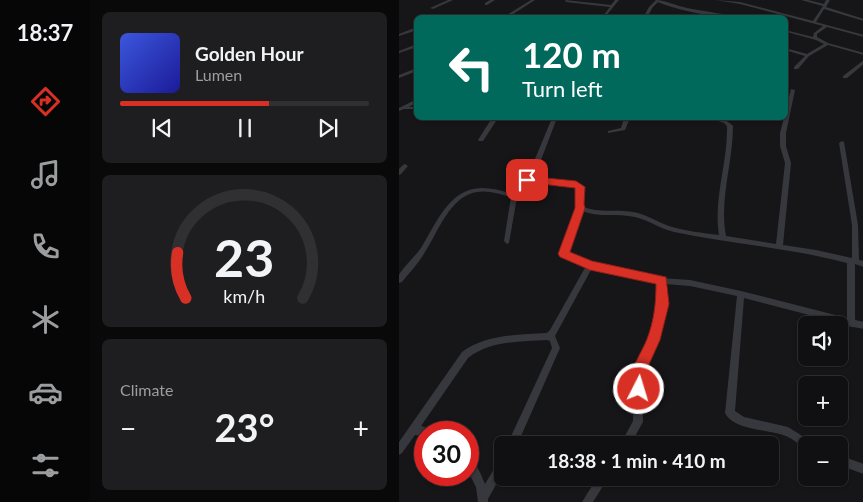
<!DOCTYPE html>
<html lang="en">
<head>
<meta charset="utf-8">
<style>
	:root { --surface:#101012; --page:#1e1e20; --text:#f1f3f6; --muted:#9c9d9f; --line:#303032; --accent:#d93025 }
	body { margin:0; font-family:Lato,sans-serif; background:var(--page); color:var(--text); height:100vh; display:flex; flex-direction:column; font-size:19px; white-space:nowrap }
	* { box-sizing:border-box; margin:0 }
	p { font-size:16px; color:var(--muted) }
	.icon { flex:none; width:28px; height:28px; fill:none; stroke:currentColor; stroke-width:2; stroke-linecap:round; stroke-linejoin:round }
	.map { position:relative; flex:1; overflow:hidden }
	.panel { display:flex; flex-direction:column; gap:12px; padding:12px; background:#09090a; width:309px }
	.panel>* { flex:none }
	.banner { position:absolute; left:15px; top:15px; width:374px; height:105px; border-radius:8px; box-shadow:0 1px 4px #0004,0 0 0 1px var(--line); background:#00695c; color:#fff; overflow:hidden }
	.fabs { position:absolute; left:399px; top:316px; display:grid; gap:10px }
	.fabs a { display:grid; place-items:center; width:50px; height:50px; border-radius:8px; background:var(--surface); box-shadow:0 1px 4px #0004,0 0 0 1px var(--line); font-size:25px }
	.speed { position:absolute; left:15px; top:421px; display:flex; gap:10px; font-size:25px; font-weight:700; text-align:center }
	.speed>* { display:grid; place-content:center; width:65px; height:65px; border-radius:50%; background:var(--surface); box-shadow:0 1px 4px #0004,0 0 0 1px var(--line); line-height:1 }
	.speed .limit { border:8px solid #d22; background:#fff; color:#111 }
	.pin { position:absolute; display:grid; place-items:center; width:42px; height:42px; color:#fff; margin:-21px; border-radius:10px; box-shadow:0 2px 8px #0006 }
	.me { position:absolute; width:55px; margin:-28px; rotate:5deg; stroke-linejoin:round; filter:drop-shadow(0 0 4px #0008) }
	.turn { display:flex; align-items:center; gap:18px; height:105px; padding:0 25px; font-size:22px }
	.turn .icon { width:65px; height:65px; stroke-width:2.5 }
	.turn b { display:block; font-size:35px; line-height:42px }
	.big { font-size:38px; font-weight:700; line-height:1.1 }
	.panel .widget { flex:1; display:flex; flex-direction:column; justify-content:center; gap:8px; min-width:0; padding:0 18px; border-radius:8px; background:var(--page) }
	.panel .dial { align-items:center; gap:0 }
	.dial svg { height:130px; overflow:visible; fill:none; stroke:var(--line); stroke-width:7; stroke-linecap:round; text-anchor:middle }
	.dial text { fill:var(--text); stroke:none }
	.song { display:flex; align-items:center; gap:15px }
	.cover { width:60px; height:60px; border-radius:8px; background:linear-gradient(135deg,hsl(230 70% 55%),hsl(240 70% 35%)) }
	.played { height:5px; border-radius:2px; background:linear-gradient(90deg,var(--accent) 60%,var(--line) 60%) }
	.keys { display:flex; justify-content:space-around; direction:ltr }
	.heat { display:flex; justify-content:space-between; align-items:center; font-size:28px; direction:ltr }
	.trip { position:absolute; left:95px; top:436px; width:285px; height:50px; border-radius:8px; background:var(--surface); box-shadow:0 1px 4px #0004,0 0 0 1px var(--line); font-weight:700; line-height:50px; text-align:center }
	main { display:flex; flex:1; min-height:0 }
	.tabs { display:flex; flex-direction:column; width:90px; justify-content:space-around; align-items:center; background:#060607; color:var(--muted) }
	.tabs .icon { width:35px; height:35px }
	.tabs .on { color:var(--accent) }
	.tabs b { font-size:22px; color:var(--text) }
	.map>svg:first-child { display:block }
	.lines { fill:none; stroke-linecap:round; stroke-linejoin:round }
	.minor { fill:#37383d; fill-rule:evenodd }
	.route { fill:#d93025; stroke:#8d1f18 }
</style>
</head>
<body>
<main>
<nav class="tabs">
<b>18:37</b>
<svg class="icon on" aria-label="directions" viewBox="0 0 24 24"><path d="M12 3l9 9-9 9-9-9zM9 14v-3h6M13 9l2 2-2 2"/></svg>
<svg class="icon" aria-label="music" viewBox="0 0 24 24"><path d="M9 18V5l10-2v13"/><circle cx="6" cy="18" r="3"/><circle cx="16" cy="16" r="3"/></svg>
<svg class="icon" aria-label="phone" viewBox="0 0 24 24"><path d="M5 4h4l2 5-3 2q2 4 5 5l2-3 5 2v4C11 20 4 13 5 4z"/></svg>
<svg class="icon" aria-label="climate" viewBox="0 0 24 24"><path d="M12 3v18M4 7l16 10M4 17L20 7"/></svg>
<svg class="icon" aria-label="car" viewBox="0 0 24 24"><path d="M5 17H2v-5l4-1 3-4h7l3 4 3 1v5h-3M9 17h6M6 11h13"/><circle cx="7" cy="17" r="2"/><circle cx="17" cy="17" r="2"/></svg>
<svg class="icon" aria-label="filters" viewBox="0 0 24 24"><path d="M4 7h16M4 17h16"/><circle cx="9" cy="7" r="2"/><circle cx="15" cy="17" r="2"/></svg>
</nav>
<section class="panel">
<div class="widget">
<div class="song"><i class="cover"></i><div><b>Golden Hour</b><p>Lumen</p></div></div>
<div class="played"></div>
<div class="keys"><svg class="icon" aria-label="previous" viewBox="0 0 24 24"><path d="M18 5L8 12l10 7zM5 5v14"/></svg><svg class="icon" aria-label="pause" viewBox="0 0 24 24"><path d="M8 5v14M16 5v14"/></svg><svg class="icon" aria-label="next" viewBox="0 0 24 24"><path d="M6 5l10 7-10 7zM19 5v14"/></svg></div>
</div>
<div class="widget dial"><svg viewBox="0 0 100 80">
<path d="M14 69A42 42 0 1 1 86 69"/>
<path d="M14 69A42 42 0 0 1 9 41" stroke="#d93025"/>
<text x="50" y="56" font-size="32" font-weight="700">23</text>
<text x="50" y="72" font-size="11">km/h</text>
</svg></div>
<div class="widget"><p>Climate</p>
<div class="heat"><a>−</a><b class="big">23°</b><a>+</a></div>
</div>
</section>
<div class="map">
<svg width="465" height="502" viewBox="0 0 465 502">
	<rect width="100%" height="100%" fill="#161618"/>
	<g class="lines">
		<path class="minor" d="M49,0H54L34,9L31,8Z
			M91,0H96L88,5H86V3Z
			M132,0H136L108,18H103Z
			M166,0L212,5L216,0H220L206,17L204,16L211,7L167,2Z
			M257,0C265,0 278,6 288,8C306,12 325,13 343,18C320,18 279,11 259,2L253,8L248,18H244L250,7Z
			M316,0L341,2L414,21L424,6L402,0H409L425,4L427,0H431L427,7L465,19V21L425,9L417,22L465,35V37L428,27L418,34V37L429,43L465,53V55L429,45L410,56L399,69H395V67L406,56L386,50V48L408,54L425,44L417,40L388,32L390,31L414,37L415,33L424,26L341,4Z
			M18,27V30L0,36V34Z
			M18,44V47L0,53V51Z
			M465,60V64L448,78H444V76Z
			M18,68V71L0,78V75Z
			M392,89L396,90L387,133V146L392,163L384,245L417,250L453,258V225L440,143L443,141L445,142L459,225L460,260L465,261V267L456,264V320L465,322V329L454,327H452L449,325L345,298L336,411L345,417L389,427L413,442L415,445H408V449C401,445 394,439 387,436C371,429 335,431 326,413L338,296L291,286L266,284L267,304L259,339L243,374L244,422L231,445H221L234,421L235,374L251,339L259,304L258,283L193,268L156,336L161,348L118,445H108L153,348L151,341L148,340C121,342 91,340 69,358L22,426L33,429L34,432H26V436L16,435L3,453L0,455V442L63,352C87,334 119,335 148,333L151,330L187,266L163,256L162,251L178,208L177,204L178,187L131,182L124,192L118,197L110,243L108,244L105,241L112,197C101,194 89,190 78,192C51,196 39,232 26,252C20,263 11,272 3,282L0,283C0,280 0,278 0,275C2,270 18,254 22,248C37,224 50,188 83,188C94,188 104,191 114,194L120,189L126,181L125,180L131,171L153,118H158L142,160L133,179L182,184L184,187V207C200,213 217,209 234,212C247,214 258,222 270,226C286,231 304,233 320,235C314,199 329,163 328,126L325,123L311,118C320,117 328,120 334,126C334,163 320,199 327,236L377,244L386,163L381,146V133L385,118H386V113ZM183,211C200,218 218,213 236,217C250,220 261,229 275,232C332,244 392,248 448,263V318L342,291L291,280L262,278L192,262L168,253Z
			M18,99V102L10,107H18V109H5L0,111V108Z
			M93,118H99L84,141H80L79,140Z
			M225,118H231L226,130L209,133V131L222,128Z
			M6,164L9,166L2,174L0,175V169L4,165Z
			M440,455L465,464V474L440,465Z
			M104,457V472L89,499V502H79L77,487L69,471V458C78,462 82,475 86,484L101,459Z
			M198,478H209L194,502H183Z"/>
	</g>
	<path class="route" d="M128,176L177,181L186,187L185,204L186,208L171,252L193,261L267,277L270,304L261,340L247,371V389L245,394L240,396L235,394C226,373 241,357 248,339C255,321 257,303 257,284L191,270L161,257L159,254L176,208V188L125,182L124,180Z"/>
</svg>
<div class="fabs">
<a><svg class="icon" aria-label="sound" viewBox="0 0 24 24"><path d="M4 9h4l5-4v14l-5-4H4zM17 9q2 3 0 6"/></svg></a>
<a>+</a>
<a>−</a>
</div>
<div class="speed"><div class="limit">30</div></div>
<div class="pin" style="left:128px;top:180px;background:#d93025"><svg class="icon" aria-label="arrive" viewBox="0 0 24 24"><path d="M6 21V4h12l-3 4 3 4H6"/></svg></div>
<svg class="me" style="left:240px;top:389px" viewBox="-20 -20 40 40"><circle r="17" fill="#d93025" stroke="#fff" stroke-width="3"/><path d="M0-11L8 9 0 5-8 9z" fill="#fff"/></svg>
<div class="trip">18:38 · 1 min · 410 m</div>
<div class="banner">
<div class="turn"><svg class="icon" aria-label="left" viewBox="0 0 24 24"><path d="M17 20v-9H6M10 6l-5 5 5 5"/></svg><div><b>120 m</b>Turn left</div></div>
</div>
</div>
</main>
</body>
</html>
